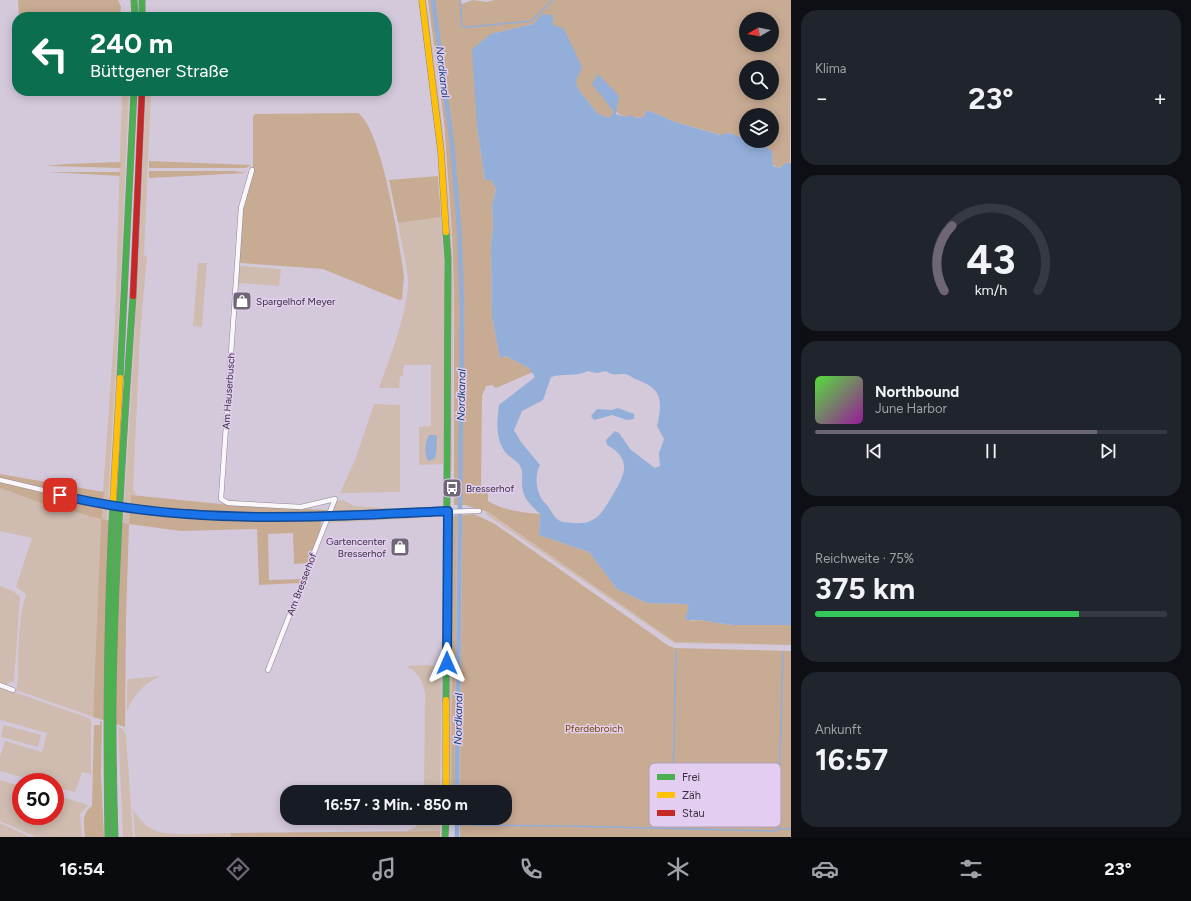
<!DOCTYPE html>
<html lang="de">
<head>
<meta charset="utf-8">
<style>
	:root { --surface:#171b24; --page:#20242c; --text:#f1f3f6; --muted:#9ea1a6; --line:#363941; --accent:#6f6675 }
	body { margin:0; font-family:Figtree,sans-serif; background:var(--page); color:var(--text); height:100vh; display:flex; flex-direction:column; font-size:15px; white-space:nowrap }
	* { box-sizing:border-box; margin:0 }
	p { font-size:13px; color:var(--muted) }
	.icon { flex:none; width:22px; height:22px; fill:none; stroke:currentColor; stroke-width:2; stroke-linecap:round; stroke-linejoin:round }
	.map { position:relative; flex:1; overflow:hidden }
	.sheet { display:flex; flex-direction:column; gap:10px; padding:10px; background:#0d0f14; width:400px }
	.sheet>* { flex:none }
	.banner { position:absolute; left:12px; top:12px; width:380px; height:84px; border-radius:16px; box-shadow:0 2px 10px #0003; background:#0b6e4f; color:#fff; overflow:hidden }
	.needle { width:26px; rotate:260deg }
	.tools { position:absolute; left:739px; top:12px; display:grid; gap:8px }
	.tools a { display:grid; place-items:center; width:40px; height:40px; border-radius:50%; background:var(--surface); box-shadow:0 2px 10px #0003; font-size:20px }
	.speed { position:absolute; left:12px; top:773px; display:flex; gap:8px; font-size:20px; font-weight:700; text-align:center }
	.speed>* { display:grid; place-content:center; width:52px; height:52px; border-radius:50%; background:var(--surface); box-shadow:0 2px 10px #0003; line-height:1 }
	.speed .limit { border:6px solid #d22; background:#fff; color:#111 }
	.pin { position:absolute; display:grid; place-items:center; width:34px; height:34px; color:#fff; margin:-17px; border-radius:8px; box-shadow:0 2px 6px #0006 }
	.me { position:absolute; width:44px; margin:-22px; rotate:0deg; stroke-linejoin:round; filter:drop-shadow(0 0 3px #0008) }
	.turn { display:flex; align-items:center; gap:14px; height:84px; padding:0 12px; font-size:18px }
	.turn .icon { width:52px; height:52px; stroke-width:2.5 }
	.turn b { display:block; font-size:28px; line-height:34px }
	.big { font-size:30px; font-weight:700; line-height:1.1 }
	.sheet .tile { flex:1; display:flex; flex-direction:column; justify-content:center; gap:6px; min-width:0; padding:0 14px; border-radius:16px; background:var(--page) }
	.sheet .dial { align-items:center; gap:0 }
	.dial svg { height:104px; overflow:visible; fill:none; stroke:var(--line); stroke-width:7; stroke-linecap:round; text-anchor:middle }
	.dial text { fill:var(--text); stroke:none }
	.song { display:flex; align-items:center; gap:12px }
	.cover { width:48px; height:48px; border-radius:6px; background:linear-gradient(135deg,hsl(110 70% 55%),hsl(300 70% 35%)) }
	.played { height:4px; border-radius:2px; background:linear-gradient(90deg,var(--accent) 80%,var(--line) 80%) }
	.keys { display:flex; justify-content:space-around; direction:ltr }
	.heat { display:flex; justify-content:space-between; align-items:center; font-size:22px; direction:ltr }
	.charge { height:6px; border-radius:3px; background:linear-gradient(90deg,#34c759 75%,var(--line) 0) }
	.trip { position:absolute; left:280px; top:785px; width:232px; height:40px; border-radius:16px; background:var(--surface); box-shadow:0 2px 10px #0003; font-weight:700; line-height:40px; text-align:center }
	.menu { display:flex; height:64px; justify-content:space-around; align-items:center; background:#090b0e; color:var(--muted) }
	.menu .icon { width:28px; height:28px }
	.menu .selected { color:var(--accent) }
	.menu b { font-size:18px; color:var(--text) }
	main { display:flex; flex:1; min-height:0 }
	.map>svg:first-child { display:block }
	.green { fill:#cfbbaf }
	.forest { fill:#c8ab93; fill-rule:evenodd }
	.water { fill:#92aed9; fill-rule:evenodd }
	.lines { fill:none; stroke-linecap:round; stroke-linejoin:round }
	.stream { stroke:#92aed9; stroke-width:1.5 }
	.canal { stroke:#92aed9; stroke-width:4.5 }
	.street-casing { stroke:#8e8594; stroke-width:5.5 }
	.fast-casing { stroke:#8e8594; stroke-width:7 }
	.slow-casing { stroke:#8e8594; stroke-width:7 }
	.jam-casing { stroke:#8e8594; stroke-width:7 }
	.street { stroke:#f9f7fa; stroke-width:4.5 }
	.fast { stroke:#4caf50; stroke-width:6 }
	.slow { stroke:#ffc107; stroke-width:6 }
	.jam { stroke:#c62828; stroke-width:6 }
	.street-bridge-casing { stroke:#8e8594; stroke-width:5.5; stroke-linecap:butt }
	.street-bridge { stroke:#f9f7fa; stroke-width:4.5 }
	.route-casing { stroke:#114b97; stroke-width:10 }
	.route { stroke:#1a73e8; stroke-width:7 }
	.labels { text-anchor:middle; stroke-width:3; stroke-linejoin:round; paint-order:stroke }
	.poi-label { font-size:10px; fill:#39313e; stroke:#e3cef1; text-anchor:start }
	.street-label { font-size:10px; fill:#39313e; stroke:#e3cef1 }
	.park-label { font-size:10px; fill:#774c00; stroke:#e3cef1 }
	.water-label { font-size:11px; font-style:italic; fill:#154476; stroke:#e3cef1 }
	.key { fill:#e3cef1; stroke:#b09fbb; stroke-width:1 }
	.key-label { font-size:11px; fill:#39313e }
</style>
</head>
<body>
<main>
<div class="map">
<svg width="791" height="837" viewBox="0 0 791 837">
	<rect width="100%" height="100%" fill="#d4c9db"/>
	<path class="green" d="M426,0L442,122L451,232L453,292L452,471H451C451,377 454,283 447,190C442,126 430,63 426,0Z
		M122,91H129L119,314L107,520L101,519L93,717L16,690C19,680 18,672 18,662C19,640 19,615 26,594L16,587L32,538L0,531V488L44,504L101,519L115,322Z
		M146,91H151L144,256H147L140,335L133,490L136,493L135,496L131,495L129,524L123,523L135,330Z
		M441,217L445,283L443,464L419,465V427L431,426V365H404L403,376H400L399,388H379C389,360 410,306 408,278C406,260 401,241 398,223Z
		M198,263H207L202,327L193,326Z
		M241,266L281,269L279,286L237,283L238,268Z
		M374,404L400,405V492L340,493L355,460Z
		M343,500L354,506L400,509L395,512L336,513L333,511L336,501Z
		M486,511L675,642L791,646L674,643L487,515Z
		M420,515V518L326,523L328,521L332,519Z
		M457,515H462L460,792H455Z
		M453,516L451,792H448L450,517Z
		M0,586L13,591L20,597L14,682L11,681L5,686L0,684Z
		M426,665L442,667L440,792H424L425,691C421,679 418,672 406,666Z
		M161,676C144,683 134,694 127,711V682L129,679Z
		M0,687L89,718L91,721V774L82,772L75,792L55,787V782H39L0,771V757L5,741L42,752L47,733L0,720Z
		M4,725L41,735L38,747L1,737Z
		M118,727L123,729L126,735L133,837H123Z
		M0,780L21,786V816H55V795L88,805L80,814L82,837H36L0,821Z
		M133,810C139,818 144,825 153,830C166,837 214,833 231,833V837H135Z
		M421,818H440V831H407L416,827Z
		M0,823L30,837H0Z"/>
	<path class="forest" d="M18,0H118L121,7L120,17H19Z
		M428,0H461L462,4L473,0L487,2L494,0H791L790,163L785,164L780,168L773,165L772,151L753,141H772V115H746V139L729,133L721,135L675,122L650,111H647L643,117C615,122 608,103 592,84L614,112L609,118L598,114L578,89L552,24L542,15L533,24L491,34L477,127L485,180H491L496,189L492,205L493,227L491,244L492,317L500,358L506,356L529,368L533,372L496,388L492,385L486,386L482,396L481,488L488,489V501C502,510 523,513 540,514L539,535L589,552L617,589L647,603L687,604L689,605L691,621L699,620L732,625H791V645L675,642L488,512L465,505H454V292L452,232L444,122ZM746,19H772V45H746ZM746,67H772V93H746Z
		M358,113C382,129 400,246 404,277L402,299L399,300L323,269L241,263L238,261L242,208L253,172V117L255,114Z
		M149,161L251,165L246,168H149Z
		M121,162L120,168L47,166L65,164Z
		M149,171H234L247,173L149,178Z
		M47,172H120V176Z
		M438,176L441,217L398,223L389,180Z
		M0,474L104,492L103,502L0,478Z
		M0,482L102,508V519L129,524L131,495L221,504L327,510L322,518L320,531L308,563L294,564L293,533L268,534L269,580L302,579L300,583L259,585L257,529L181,531L129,524L126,618L125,727L93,717L101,519L44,504L0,488Z
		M474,514L495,524L669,646L675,648L791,651V837H460V818H505V792H460L462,515Z
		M457,515L455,792H451L453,516Z
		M100,721L102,722L101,775L104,837H85C84,824 81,814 92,806L94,725H100Z
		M440,831V837H231V833Z"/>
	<path class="water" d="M542,14L552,15L554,20L552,24L564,29L582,67L576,81L578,89L598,114L609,118L614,112L592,84L598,74L619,96L616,114L626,117L630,115L636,118L643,117L647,111H650L675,122L720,135L729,133L746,139V141L757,142L772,151L773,166L780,168L785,163H791V625H732L699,620H687L685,617L689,608L687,604L647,603L617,589L589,552L539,535L540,514C530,504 522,498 522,483C522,478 523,473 521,468C518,460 511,459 506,453C495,440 497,421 499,405L535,377L529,368L506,356L500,358L492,317L491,244L493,227L492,205L496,189L491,180H485L477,127L472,49L491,34L533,24ZM588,371L597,373L606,371C613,376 616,374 624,374C628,374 632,377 635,379C662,388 663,400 657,426L664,439L659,453L660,466L655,468L631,450L619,433L615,431L606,440L607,445C631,458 626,473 614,493C602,512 598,525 573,523C569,522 564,523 560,521C553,517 551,509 545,503C536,494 534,476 540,465L521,442L514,430L522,411L543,400L551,377C564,373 576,377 588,371Z
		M618,408L634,414V419L627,420L612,415L594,420L591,416L597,409L612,410Z
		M429,435H436L437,436L436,455L434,459L428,461C424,453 425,442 429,435Z"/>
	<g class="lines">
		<path class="stream" d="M460,0L462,27H469L531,21L553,0
			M457,825H464
			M469,825L564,826
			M567,826L774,831L778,829H791
			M672,828L676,650
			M778,829L783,652"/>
		<path class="canal" d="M433,0L452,144L459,226L462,308L457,792
			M457,837V818"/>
		<defs>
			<path id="street" d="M252,170L241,208L221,499L228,503L301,507L335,499
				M0,480L102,504
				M130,509L194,516L246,517L479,511
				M268,670L335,499
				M0,685L13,690"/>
			<path id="fast" d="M134,0L135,17
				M142,0V17
				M446,232L448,260L446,700
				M120,378L134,91
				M108,837C106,725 107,613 113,501
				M115,837C113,774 112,712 114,649C117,531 125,414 133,296
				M445,837L446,818"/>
			<path id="slow" d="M422,0L441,152L446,232
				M113,501L120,378
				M446,792V700"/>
			<path id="jam" d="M133,296L142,91"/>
		</defs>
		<use href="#street" class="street-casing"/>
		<use href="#fast" class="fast-casing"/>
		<use href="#slow" class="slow-casing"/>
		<use href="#jam" class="jam-casing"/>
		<use href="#street" class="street"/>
		<use href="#fast" class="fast"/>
		<use href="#slow" class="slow"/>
		<use href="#jam" class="jam"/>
		<defs>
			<path id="street-bridge" d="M102,504L130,509"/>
		</defs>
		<use href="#street-bridge" class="street-bridge-casing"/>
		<use href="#street-bridge" class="street-bridge"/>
	</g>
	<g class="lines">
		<defs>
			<path id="route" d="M60,495C188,526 318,517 448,511L447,663"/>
		</defs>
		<use href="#route" class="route-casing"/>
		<use href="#route" class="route"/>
	</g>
	<defs>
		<symbol id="shop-square" viewBox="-11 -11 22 22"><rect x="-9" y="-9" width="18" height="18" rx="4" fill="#6f6675" stroke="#e3cef1"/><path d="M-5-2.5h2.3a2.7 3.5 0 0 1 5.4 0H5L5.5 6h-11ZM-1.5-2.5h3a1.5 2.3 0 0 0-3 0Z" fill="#fff"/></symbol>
		<symbol id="bus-square" viewBox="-11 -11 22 22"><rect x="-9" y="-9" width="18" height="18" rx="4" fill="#6f6675" stroke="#e3cef1"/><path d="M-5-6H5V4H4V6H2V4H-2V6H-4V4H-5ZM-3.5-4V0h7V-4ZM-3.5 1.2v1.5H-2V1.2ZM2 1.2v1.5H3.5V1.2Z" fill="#fff"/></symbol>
	</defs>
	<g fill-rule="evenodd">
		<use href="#shop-square" x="231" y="290" width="22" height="22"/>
		<use href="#bus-square" x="441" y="477" width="22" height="22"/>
		<use href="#shop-square" x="389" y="536" width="22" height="22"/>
	</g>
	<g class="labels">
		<g class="poi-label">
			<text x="256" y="305">Spargelhof Meyer</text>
			<text x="466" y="492">Bresserhof</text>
			<text x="386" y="545" text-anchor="end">Gartencenter<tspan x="386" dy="12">Bresserhof</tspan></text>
		</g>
		<g class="street-label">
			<text transform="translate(228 391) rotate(-86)" y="4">Am Hauserbusch</text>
			<text transform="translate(301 584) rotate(-69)" y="4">Am Bresserhof</text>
		</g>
		<g class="park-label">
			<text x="594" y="732">Pferdebroich</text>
		</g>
		<g class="water-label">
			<text transform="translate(443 72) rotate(83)" y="4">Nordkanal</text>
			<text transform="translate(461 395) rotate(-89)" y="4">Nordkanal</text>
			<text transform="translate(458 719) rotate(-89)" y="4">Nordkanal</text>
		</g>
	</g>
	<rect x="649" y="763" width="132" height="64" rx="6" class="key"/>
	<rect x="657" y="774" width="18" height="6" fill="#4caf50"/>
	<rect x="657" y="792" width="18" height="6" fill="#ffc107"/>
	<rect x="657" y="810" width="18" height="6" fill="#c62828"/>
	<g class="key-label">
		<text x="682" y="781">Frei</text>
		<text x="682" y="799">Zäh</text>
		<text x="682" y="817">Stau</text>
	</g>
</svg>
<div class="tools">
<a><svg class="needle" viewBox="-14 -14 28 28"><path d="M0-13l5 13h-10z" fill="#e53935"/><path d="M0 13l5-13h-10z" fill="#9ea1a6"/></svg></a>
<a><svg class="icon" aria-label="search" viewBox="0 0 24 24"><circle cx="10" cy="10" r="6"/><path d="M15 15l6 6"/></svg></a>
<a><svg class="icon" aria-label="layers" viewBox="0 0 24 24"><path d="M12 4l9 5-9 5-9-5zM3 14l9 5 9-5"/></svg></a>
</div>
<div class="speed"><div class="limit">50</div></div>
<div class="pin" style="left:60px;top:495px;background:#d93025"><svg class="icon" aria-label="arrive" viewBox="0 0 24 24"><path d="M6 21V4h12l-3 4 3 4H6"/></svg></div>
<svg class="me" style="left:447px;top:663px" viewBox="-20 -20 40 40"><path d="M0-17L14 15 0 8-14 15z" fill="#1a73e8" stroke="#fff" stroke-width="4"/></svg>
<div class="trip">16:57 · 3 Min. · 850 m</div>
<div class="banner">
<div class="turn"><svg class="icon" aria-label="left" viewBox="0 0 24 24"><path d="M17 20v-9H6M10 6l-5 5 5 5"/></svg><div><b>240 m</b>Büttgener Straße</div></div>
</div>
</div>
<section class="sheet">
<div class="tile"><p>Klima</p>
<div class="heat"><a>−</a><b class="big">23°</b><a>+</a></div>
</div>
<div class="tile dial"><svg viewBox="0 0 100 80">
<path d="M14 69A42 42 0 1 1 86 69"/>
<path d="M14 69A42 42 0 0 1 20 19" stroke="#6f6675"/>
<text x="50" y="56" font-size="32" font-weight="700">43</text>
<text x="50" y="72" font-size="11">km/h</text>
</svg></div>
<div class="tile">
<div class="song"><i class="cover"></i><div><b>Northbound</b><p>June Harbor</p></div></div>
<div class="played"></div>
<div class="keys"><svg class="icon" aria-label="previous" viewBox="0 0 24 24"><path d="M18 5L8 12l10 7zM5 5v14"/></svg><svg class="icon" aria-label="pause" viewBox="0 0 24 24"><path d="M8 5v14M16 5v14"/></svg><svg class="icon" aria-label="next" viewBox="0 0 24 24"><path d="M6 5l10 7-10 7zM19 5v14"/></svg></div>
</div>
<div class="tile"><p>Reichweite · 75%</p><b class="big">375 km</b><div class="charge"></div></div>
<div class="tile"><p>Ankunft</p><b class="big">16:57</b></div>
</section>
</main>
<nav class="menu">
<b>16:54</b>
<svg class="icon selected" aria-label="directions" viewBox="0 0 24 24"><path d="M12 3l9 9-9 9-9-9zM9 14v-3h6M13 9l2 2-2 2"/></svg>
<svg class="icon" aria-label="music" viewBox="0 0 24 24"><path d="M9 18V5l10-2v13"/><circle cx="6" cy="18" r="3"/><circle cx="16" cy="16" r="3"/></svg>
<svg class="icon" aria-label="phone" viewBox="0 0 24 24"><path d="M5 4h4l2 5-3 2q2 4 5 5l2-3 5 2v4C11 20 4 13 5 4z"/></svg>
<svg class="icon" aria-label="climate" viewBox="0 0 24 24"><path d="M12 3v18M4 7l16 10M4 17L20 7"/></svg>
<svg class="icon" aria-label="car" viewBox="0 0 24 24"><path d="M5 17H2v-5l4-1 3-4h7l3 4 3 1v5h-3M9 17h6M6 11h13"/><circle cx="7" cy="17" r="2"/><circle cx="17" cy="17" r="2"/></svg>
<svg class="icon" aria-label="filters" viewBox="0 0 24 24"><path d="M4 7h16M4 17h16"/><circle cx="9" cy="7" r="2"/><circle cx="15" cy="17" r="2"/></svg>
<b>23°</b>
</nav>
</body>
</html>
